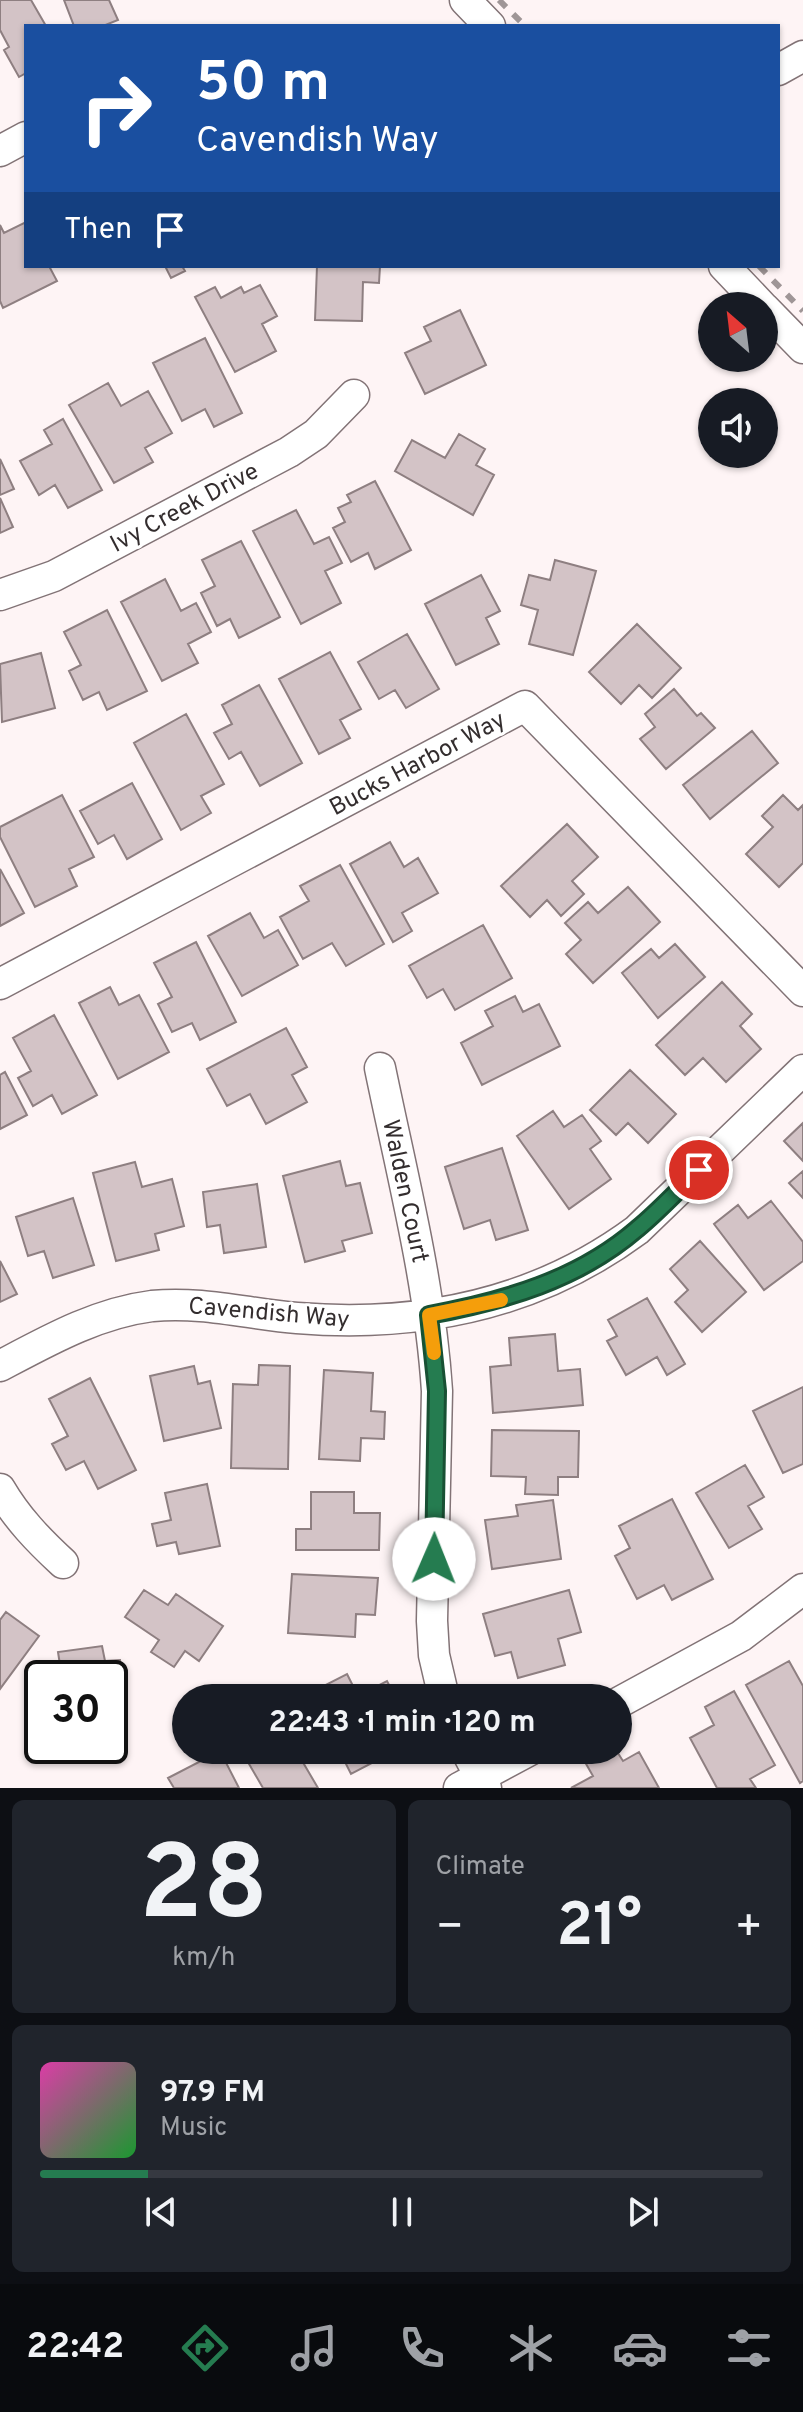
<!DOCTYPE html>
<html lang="en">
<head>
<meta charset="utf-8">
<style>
	:root { --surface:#171b24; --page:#20242c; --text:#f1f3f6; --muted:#9ea1a6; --line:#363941; --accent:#257c50 }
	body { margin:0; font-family:Overpass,sans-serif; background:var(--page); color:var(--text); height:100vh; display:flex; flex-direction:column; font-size:30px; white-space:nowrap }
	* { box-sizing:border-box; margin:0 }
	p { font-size:26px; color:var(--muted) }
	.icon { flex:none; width:44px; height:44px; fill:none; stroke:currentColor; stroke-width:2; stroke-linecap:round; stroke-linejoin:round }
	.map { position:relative; height:1788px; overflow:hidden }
	.sheet { display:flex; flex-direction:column; gap:12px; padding:12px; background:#0d0f14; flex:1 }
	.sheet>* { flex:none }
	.guide { position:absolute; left:24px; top:24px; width:756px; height:244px; border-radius:0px; box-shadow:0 2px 6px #0004; background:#1a4fa0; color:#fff; overflow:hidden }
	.needle { width:52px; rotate:332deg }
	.tools { position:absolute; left:698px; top:292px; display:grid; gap:16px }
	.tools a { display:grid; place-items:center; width:80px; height:80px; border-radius:50%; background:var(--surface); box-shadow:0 2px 6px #0004; font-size:40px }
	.speed { position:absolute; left:24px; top:1660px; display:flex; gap:16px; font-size:40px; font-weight:700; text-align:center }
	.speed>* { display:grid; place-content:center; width:104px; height:104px; border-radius:50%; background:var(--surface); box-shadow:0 2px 6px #0004; line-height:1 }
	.speed .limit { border:4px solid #111; border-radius:12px; background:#fff; color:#111 }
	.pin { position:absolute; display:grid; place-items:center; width:68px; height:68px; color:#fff; margin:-34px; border:4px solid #fff; border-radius:50%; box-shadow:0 2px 8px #0007 }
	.me { position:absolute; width:88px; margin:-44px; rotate:1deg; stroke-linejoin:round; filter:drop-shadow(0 0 6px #0008) }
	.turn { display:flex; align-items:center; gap:28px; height:168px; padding:0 40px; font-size:36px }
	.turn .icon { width:104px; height:104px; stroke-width:2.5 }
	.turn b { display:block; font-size:56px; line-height:68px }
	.then { display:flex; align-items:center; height:76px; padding:0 40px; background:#0003; gap:16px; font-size:30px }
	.big { font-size:60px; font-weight:700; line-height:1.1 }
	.sheet .widget { flex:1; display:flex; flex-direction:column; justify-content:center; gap:12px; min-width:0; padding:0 28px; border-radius:12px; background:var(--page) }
	.sheet .dial { align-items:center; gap:0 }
	.dial b { font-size:104px; line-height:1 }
	.song { display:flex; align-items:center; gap:24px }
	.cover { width:96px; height:96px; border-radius:12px; background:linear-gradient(135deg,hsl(320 70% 55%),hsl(130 70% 35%)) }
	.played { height:8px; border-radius:4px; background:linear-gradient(90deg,var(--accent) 15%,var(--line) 15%) }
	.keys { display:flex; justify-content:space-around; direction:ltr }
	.heat { display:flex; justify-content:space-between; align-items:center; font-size:44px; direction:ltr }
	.sheet .tiles { flex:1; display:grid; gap:12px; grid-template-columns:1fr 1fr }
	.widget:last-child { grid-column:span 2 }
	.trip { position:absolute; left:172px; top:1684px; width:460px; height:80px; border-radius:40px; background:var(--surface); box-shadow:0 2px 6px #0004; font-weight:700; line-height:80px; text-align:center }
	.tab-bar { display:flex; height:128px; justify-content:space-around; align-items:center; background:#090b0e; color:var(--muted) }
	.tab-bar .icon { width:56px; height:56px }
	.tab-bar .selected { color:var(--accent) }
	.tab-bar b { font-size:36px; color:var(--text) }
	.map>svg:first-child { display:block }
	.building { fill:#d3c3c6; stroke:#8e7f81; stroke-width:2 }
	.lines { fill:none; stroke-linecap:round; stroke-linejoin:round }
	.minor-casing { stroke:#827376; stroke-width:33 }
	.minor { stroke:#fff; stroke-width:30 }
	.rail { stroke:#9f9697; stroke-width:6; stroke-dasharray:10 10; stroke-linecap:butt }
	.route-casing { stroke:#185134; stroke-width:20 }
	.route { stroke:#257c50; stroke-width:14 }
	.slow { stroke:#f59e0b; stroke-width:14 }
	.labels { text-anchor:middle; stroke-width:6; stroke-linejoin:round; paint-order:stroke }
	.street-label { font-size:24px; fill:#332d2e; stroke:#fff }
</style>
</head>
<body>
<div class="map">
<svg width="803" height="1788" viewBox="0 0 803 1788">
	<rect width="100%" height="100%" fill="#fef4f5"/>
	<path class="building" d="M0,0H31L46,26H26V73L19,77L4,50L9,47L0,30Z
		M64,0H109L118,20L103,26H74Z
		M26,222V266H49L57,281L3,308L0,301V225L4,233Z
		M165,266H182L185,271L171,278Z
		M317,266H380L379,283L363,282L362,321L315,320Z
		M260,285L277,316L262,324L276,351L235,372L195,297L215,287L221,298L241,287L244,293Z
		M460,310L486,365L425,394L405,353L431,341L424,327Z
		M205,338L242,413L214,427L205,409L182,421L153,363Z
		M108,383L121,406L148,391L172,433L145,448L153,462L114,483L69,405Z
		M63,419L102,490L68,508L55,485L39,495L20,461L52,444L44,430Z
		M459,434L485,449L476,465L494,475L473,515L395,471L412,440L445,458Z
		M0,459L14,489L0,495Z
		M375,481L411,550L375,569L368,553L351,562L333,528L345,522L338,508L351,502L347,495Z
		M0,498L13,527L0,533Z
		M296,510L314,544L329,537L342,563L325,571L341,603L301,624L253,531Z
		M241,541L280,617L239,638L230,619L217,626L201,593L215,586L202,560Z
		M555,560L596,571L573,655L529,644L538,610L521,605L529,575L550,580Z
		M481,575L500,611L486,618L499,644L456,665L425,604Z
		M165,579L181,611L196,603L211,632L188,644L198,663L162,681L121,602Z
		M107,610L147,691L107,710L99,692L83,700L69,671L81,665L64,632Z
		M637,624L681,668L652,698L639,685L621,704L589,672Z
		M407,634L439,689L406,708L395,690L379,699L358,662Z
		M330,652L361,709L340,720L350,738L319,754L279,679Z
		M41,653L55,708L2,722L0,664Z
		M259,685L302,763L260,786L241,752L229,759L214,733L232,724L222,705Z
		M674,689L697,716L701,713L715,728L666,769L640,739L655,727L645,714Z
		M186,714L224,784L201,796L211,813L181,830L134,743Z
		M752,731L778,763L710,819L683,785Z
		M132,783L162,839L127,859L114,835L98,844L80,811Z
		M62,795L94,857L69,869L77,886L35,907L0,837V827Z
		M783,795L798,810L803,805V863L779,887L746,854L773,827L762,816Z
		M567,824L598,857L572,881L584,894L561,916L547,900L530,917L501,886Z
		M390,842L404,867L418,858L438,893L402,913L412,931L393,942L350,864Z
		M340,865L384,944L346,966L332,943L303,959L280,917L309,901L300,886Z
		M0,869L24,913L0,926Z
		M628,887L660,922L593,983L566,954L581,940L565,923L588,902L598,913Z
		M250,913L264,938L278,930L298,965L242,996L208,936Z
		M483,925L512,978L455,1010L443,989L427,998L409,966Z
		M196,942L236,1022L200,1040L192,1023L172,1032L158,1004L172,997L154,963Z
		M675,944L705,977L658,1018L622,973L651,949L659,958Z
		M722,982L752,1014L740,1026L761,1049L726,1082L703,1058L685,1075L656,1045Z
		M110,987L119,1005L139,995L169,1052L118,1079L79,1003Z
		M515,996L523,1012L539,1004L560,1046L482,1085L461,1043L493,1026L485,1011Z
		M54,1015L97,1095L62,1114L52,1095L33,1106L18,1078L31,1071L13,1038Z
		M286,1028L307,1067L292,1075L307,1102L266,1124L250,1094L227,1106L207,1069Z
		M630,1070L676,1114L648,1143L628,1123L616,1135L590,1110Z
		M5,1072L27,1115L0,1129V1075Z
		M553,1111L564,1127L582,1115L601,1141L590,1149L611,1179L569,1209L517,1136Z
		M803,1123V1161L784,1141Z
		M502,1148L528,1230L496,1240L490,1220L464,1229L445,1167Z
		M340,1161L346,1186L360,1183L372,1233L342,1241L345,1251L305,1262L283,1176Z
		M135,1162L142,1187L172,1179L184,1226L155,1234L159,1250L116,1261L93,1173Z
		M803,1171V1198L789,1183Z
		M257,1184L266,1247L224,1253L220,1225L207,1227L203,1192Z
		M73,1198L94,1265L53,1278L44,1251L28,1256L16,1217Z
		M771,1201L803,1242V1261L764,1290L714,1224L738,1205L748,1218Z
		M700,1241L746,1292L702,1332L675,1302L688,1290L670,1269Z
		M0,1261L17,1294L0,1302Z
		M647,1298L685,1364L667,1375L657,1357L626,1375L607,1341L617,1336L608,1320Z
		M555,1334L558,1371L580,1369L583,1405L493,1413L490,1367L511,1365L509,1338Z
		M259,1365L290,1366L288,1469L231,1468L233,1384L258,1385Z
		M194,1366L198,1384L210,1381L221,1428L164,1441L150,1376Z
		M324,1370L373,1373L371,1411L385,1412L384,1439L361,1438L360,1461L319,1459Z
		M90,1378L136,1470L98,1489L84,1461L66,1470L52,1444L68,1436L49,1399Z
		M803,1387V1464L783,1473L753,1411Z
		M492,1430L579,1431L578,1477H558V1495L525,1494L526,1477L491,1476Z
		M745,1465L764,1497L748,1506L762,1529L729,1548L696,1493Z
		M207,1484L220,1546L179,1554L176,1542L157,1546L152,1524L171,1520L165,1493Z
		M311,1492H354V1513H380L379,1550H296V1529H311Z
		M672,1499L713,1579L672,1600L664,1585L637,1599L615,1556L630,1548L619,1526Z
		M553,1500L561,1559L492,1569L485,1520L518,1516L516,1505Z
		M292,1574L378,1578L375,1615L356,1614L355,1637L288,1633Z
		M144,1590L168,1605L176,1594L223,1626L199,1661L185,1651L174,1667L151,1652L159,1640L125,1617Z
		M569,1590L581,1632L558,1639L565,1665L518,1678L511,1652L495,1656L483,1614Z
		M6,1612L39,1636L0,1689V1620Z
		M102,1646L105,1661L120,1660L125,1700L110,1702V1678H62L58,1652Z
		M789,1661L803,1686V1781L800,1783L746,1685Z
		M347,1674L358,1696L387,1681L396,1698H312L310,1693Z
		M734,1691L775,1765L750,1779L756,1788H717L690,1738L714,1725L705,1707Z
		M241,1750H315L301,1759L318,1788H263Z
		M339,1750H390L391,1753L351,1774Z
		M606,1750H616L623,1761L639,1752L659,1788H571L593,1776L585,1762Z
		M220,1751L239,1788H174L168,1778Z"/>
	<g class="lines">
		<defs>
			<path id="minor" d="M465,0L490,26
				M778,70L803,56
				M0,151L26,137
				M724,266L762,306
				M764,308L803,348
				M0,595L54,576L289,452L316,434L354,395
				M0,984L525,706L803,991
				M380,1068C402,1175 430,1282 437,1391L432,1621L434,1655L444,1698
				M0,1366C49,1340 97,1313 152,1306C202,1301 248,1314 297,1318C421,1328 537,1304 637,1230L803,1070
				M0,1489C17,1518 38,1540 63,1563
				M618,1703L741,1636L803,1589
				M466,1750L486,1788
				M459,1788L530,1750"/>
		</defs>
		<use href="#minor" class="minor-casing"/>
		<use href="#minor" class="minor"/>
		<path class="rail" d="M499,0L525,26
			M759,266L803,311"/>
	</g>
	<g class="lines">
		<defs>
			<path id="route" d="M434,1559L437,1391L429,1315C504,1301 578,1280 637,1229C659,1211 679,1189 699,1170"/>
		</defs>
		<use href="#route" class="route-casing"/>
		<use href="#route" class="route"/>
		<path class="slow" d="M434,1353L429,1315L501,1300"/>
	</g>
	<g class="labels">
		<g class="street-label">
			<text transform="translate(184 507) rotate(-28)" y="8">Ivy Creek Drive</text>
			<text transform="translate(417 763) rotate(-28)" y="8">Bucks Harbor Way</text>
			<text transform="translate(406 1191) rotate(78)" y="8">Walden Court</text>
			<text transform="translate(269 1312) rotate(5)" y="8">Cavendish Way</text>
		</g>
	</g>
</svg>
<div class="tools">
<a><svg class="needle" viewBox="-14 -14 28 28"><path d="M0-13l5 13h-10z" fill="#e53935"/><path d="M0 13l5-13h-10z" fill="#9ea1a6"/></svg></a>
<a><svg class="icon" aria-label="sound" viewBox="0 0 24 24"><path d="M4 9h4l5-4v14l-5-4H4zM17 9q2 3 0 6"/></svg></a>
</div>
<div class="speed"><div class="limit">30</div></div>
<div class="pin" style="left:699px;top:1170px;background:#d93025"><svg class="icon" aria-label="arrive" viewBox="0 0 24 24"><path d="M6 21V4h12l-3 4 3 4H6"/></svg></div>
<svg class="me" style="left:434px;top:1559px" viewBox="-20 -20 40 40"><circle r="19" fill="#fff"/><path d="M0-13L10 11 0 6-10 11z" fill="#257c50"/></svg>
<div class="trip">22:43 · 1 min · 120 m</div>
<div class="guide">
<div class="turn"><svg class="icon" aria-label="right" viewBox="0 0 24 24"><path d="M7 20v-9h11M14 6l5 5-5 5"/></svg><div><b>50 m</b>Cavendish Way</div></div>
<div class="then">Then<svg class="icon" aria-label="arrive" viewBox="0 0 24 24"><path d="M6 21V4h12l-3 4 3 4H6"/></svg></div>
</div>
</div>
<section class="sheet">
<div class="tiles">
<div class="widget dial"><b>28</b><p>km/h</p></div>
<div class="widget"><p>Climate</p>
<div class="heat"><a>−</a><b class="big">21°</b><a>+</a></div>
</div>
<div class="widget">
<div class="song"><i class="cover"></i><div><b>97.9 FM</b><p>Music</p></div></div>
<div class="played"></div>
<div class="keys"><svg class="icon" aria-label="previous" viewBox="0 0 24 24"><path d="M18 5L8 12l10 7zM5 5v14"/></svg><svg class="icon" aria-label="pause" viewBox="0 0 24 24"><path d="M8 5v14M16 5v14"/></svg><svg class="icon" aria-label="next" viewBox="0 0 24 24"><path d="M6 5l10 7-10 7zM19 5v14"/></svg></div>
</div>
</div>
</section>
<nav class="tab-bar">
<b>22:42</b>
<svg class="icon selected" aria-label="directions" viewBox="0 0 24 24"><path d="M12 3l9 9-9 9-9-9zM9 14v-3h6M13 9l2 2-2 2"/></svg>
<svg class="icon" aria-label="music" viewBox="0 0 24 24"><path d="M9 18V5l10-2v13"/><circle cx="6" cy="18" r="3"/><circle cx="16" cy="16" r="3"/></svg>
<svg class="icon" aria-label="phone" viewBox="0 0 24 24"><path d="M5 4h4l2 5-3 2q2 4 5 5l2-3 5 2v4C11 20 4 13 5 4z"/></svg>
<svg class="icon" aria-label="climate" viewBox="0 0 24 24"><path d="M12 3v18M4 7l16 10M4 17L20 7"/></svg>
<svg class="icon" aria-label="car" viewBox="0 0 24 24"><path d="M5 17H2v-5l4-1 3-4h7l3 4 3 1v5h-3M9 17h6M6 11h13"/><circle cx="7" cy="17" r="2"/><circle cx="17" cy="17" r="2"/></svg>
<svg class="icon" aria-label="filters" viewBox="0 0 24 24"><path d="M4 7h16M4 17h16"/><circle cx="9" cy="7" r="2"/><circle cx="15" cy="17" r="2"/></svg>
</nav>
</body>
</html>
